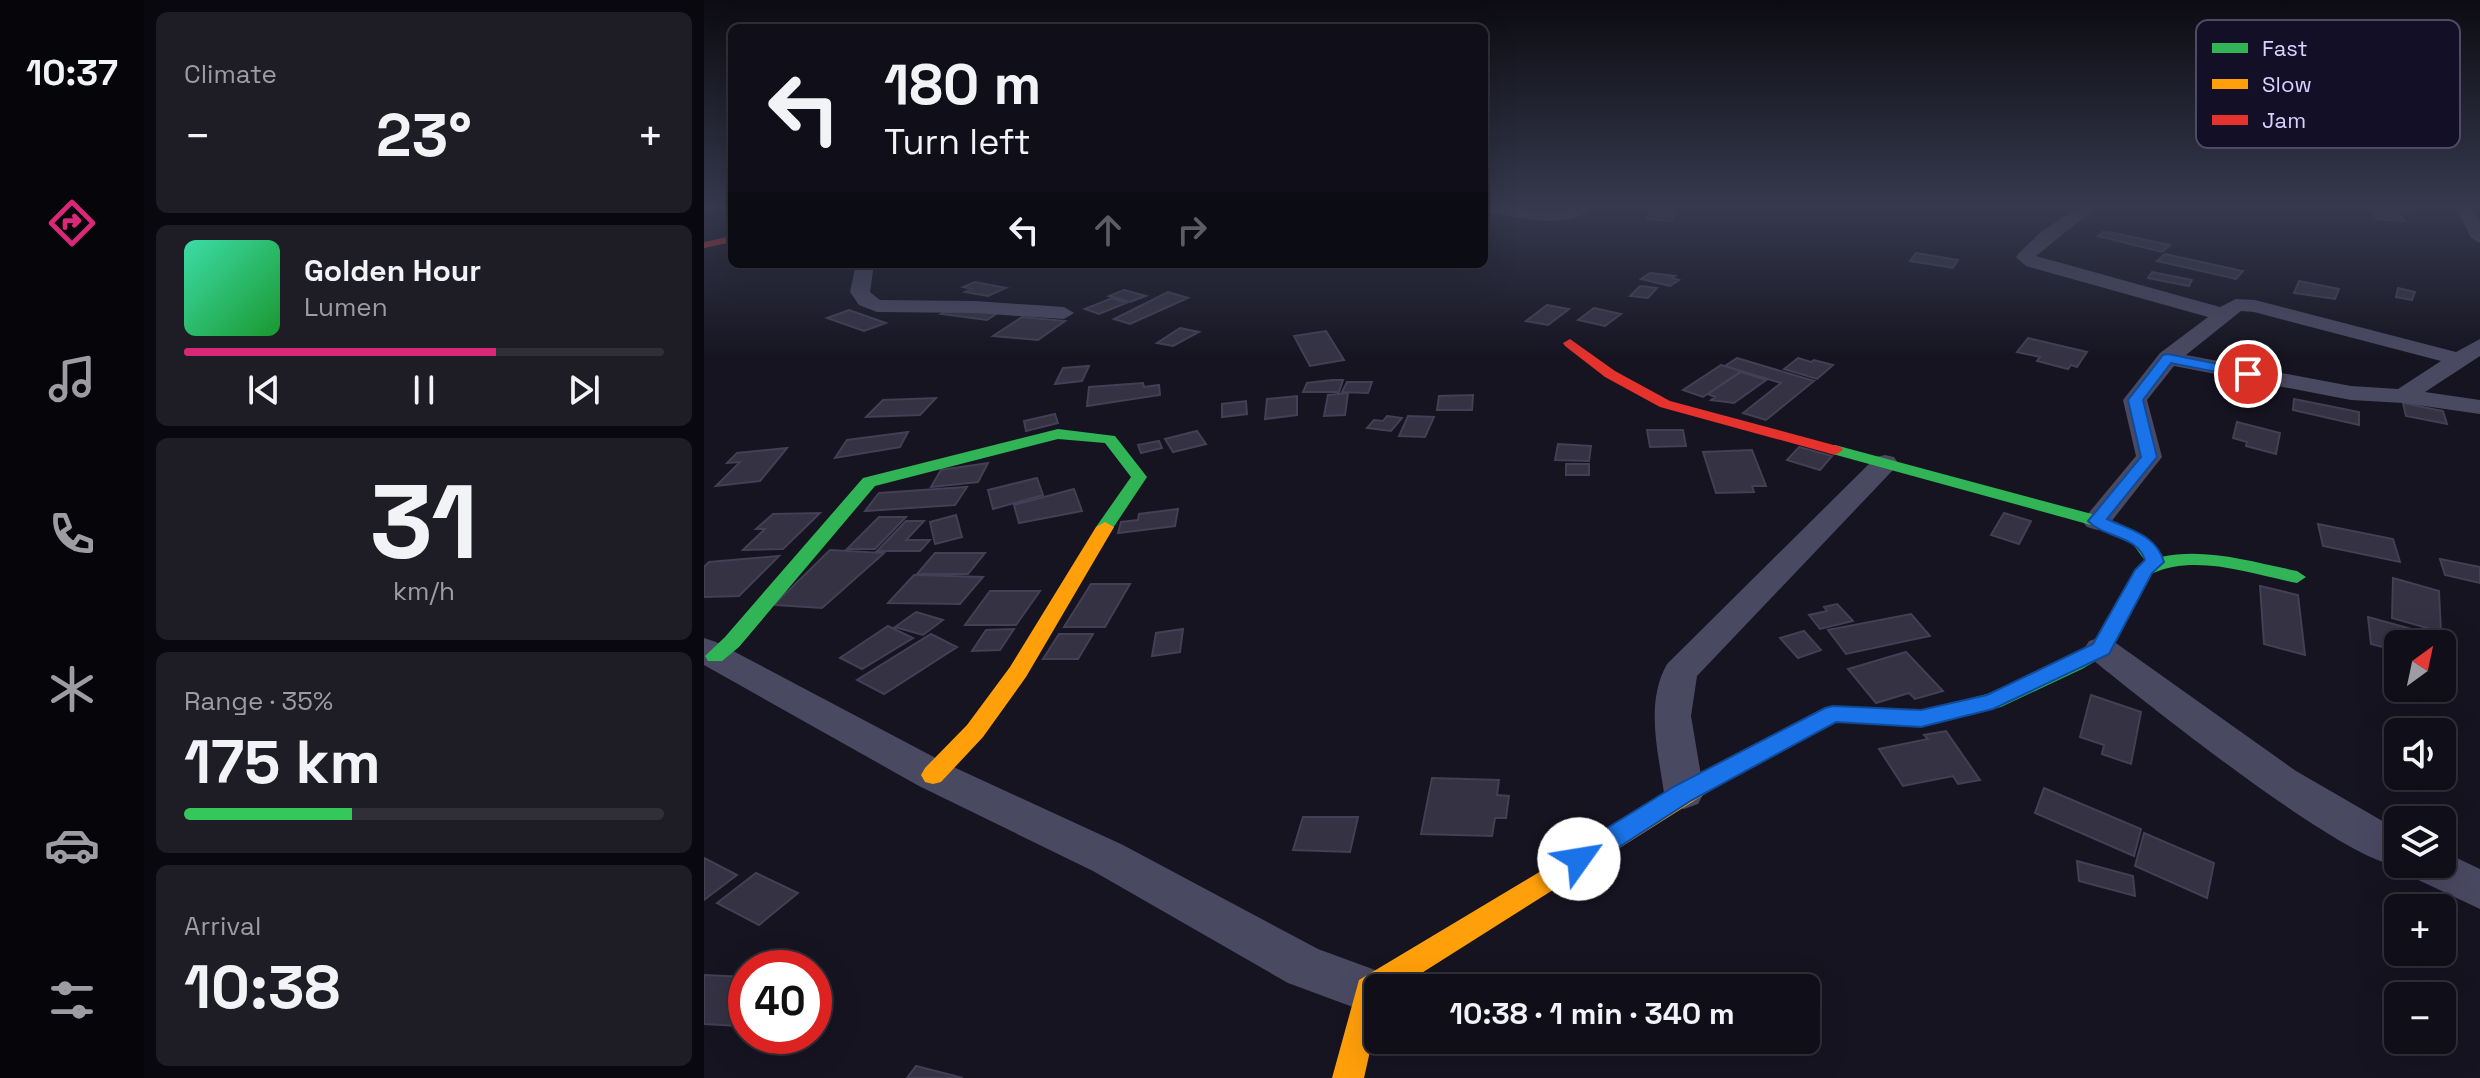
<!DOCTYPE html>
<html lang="en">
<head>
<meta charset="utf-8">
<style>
	:root { --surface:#100f19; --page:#1e1d26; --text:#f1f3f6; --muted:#9c9ca2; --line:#302f38; --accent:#db2777 }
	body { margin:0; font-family:"Space Grotesk",sans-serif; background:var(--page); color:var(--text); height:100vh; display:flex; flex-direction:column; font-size:30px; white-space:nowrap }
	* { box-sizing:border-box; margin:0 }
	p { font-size:26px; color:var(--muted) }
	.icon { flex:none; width:44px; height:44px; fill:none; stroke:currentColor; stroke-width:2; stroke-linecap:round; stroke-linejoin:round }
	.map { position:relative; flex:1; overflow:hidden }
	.drawer { display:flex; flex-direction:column; gap:12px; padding:12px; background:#09080e; width:560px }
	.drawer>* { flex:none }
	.hud { position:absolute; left:24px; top:24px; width:760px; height:244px; border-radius:12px; box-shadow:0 8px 32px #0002,0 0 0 2px var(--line); background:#100f19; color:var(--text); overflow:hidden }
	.needle { width:52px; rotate:33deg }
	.tools { position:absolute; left:1680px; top:630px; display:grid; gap:16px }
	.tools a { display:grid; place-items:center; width:72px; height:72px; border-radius:12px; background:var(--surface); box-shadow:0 8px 32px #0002,0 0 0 2px var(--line); font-size:40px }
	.speed { position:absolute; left:24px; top:950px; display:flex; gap:16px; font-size:40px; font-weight:700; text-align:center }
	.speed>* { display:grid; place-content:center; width:104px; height:104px; border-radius:50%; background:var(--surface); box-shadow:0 8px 32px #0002,0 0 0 2px var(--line); line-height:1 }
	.speed .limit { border:12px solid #d22; background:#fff; color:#111 }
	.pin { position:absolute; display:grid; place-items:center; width:68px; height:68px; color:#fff; margin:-34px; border:4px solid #fff; border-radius:50%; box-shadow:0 2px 8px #0007 }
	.me { position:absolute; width:88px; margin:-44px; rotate:58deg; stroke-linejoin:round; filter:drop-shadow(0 0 6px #0008) }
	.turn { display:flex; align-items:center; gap:28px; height:168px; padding:0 24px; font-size:36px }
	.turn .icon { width:104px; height:104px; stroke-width:2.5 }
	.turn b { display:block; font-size:56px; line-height:68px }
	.lanes { display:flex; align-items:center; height:76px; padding:0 24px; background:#0003; justify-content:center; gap:40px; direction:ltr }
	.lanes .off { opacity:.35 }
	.big { font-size:60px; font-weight:800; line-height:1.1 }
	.drawer .tile { flex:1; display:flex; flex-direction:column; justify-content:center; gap:12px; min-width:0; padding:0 28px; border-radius:12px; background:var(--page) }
	.drawer .dial { align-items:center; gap:0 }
	.dial b { font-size:104px; line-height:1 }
	.song { display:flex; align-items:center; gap:24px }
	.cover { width:96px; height:96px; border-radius:12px; background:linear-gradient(135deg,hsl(160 70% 55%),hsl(130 70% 35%)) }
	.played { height:8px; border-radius:4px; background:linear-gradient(90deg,var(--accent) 65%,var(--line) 65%) }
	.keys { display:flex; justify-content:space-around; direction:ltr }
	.heat { display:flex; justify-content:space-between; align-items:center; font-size:44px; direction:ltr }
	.charge { height:12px; border-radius:6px; background:linear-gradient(90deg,#34c759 35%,var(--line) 0) }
	.trip { position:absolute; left:660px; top:974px; width:456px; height:80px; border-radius:12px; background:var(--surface); box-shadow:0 8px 32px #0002,0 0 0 2px var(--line); font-weight:800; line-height:80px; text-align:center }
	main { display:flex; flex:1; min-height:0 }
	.tabs { display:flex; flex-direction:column; width:144px; justify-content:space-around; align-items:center; background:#06060a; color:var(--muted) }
	.tabs .icon { width:56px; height:56px }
	.tabs .on { color:var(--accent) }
	.tabs b { font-size:36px; color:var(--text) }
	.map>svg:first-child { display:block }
	.building { fill:#343243; stroke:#433f54; stroke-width:2 }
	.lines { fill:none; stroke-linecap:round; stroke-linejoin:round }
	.street { fill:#4a4962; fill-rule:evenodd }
	.fast { fill:#30b455; fill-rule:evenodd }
	.slow { fill:#ff9f0a; fill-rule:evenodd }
	.jam { fill:#e5322d; fill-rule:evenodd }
	.route { fill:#1a73e8; stroke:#114b97; stroke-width:2 }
	.key { fill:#130f26; stroke:#4e4a67; stroke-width:2 }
	.key-label { font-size:22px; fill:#d9d4ff }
</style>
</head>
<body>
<main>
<nav class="tabs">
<b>10:37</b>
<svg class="icon on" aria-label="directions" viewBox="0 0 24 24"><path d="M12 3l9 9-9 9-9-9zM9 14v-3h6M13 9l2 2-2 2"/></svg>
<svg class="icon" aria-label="music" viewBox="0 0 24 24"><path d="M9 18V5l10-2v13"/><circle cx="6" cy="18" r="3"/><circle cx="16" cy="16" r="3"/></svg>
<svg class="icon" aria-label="phone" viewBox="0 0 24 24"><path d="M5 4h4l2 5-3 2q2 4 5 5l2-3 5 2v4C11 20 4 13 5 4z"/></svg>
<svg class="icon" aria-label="climate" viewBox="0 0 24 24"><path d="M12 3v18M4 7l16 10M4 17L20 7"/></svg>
<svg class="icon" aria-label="car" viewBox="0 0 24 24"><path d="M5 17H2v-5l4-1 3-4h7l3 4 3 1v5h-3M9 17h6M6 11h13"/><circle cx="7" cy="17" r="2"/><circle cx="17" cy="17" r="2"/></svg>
<svg class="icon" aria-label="filters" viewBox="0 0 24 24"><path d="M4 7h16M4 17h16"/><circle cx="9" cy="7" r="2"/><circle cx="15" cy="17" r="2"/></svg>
</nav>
<section class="drawer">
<div class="tile"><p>Climate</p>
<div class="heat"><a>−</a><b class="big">23°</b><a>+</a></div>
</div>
<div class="tile">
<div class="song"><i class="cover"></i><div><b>Golden Hour</b><p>Lumen</p></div></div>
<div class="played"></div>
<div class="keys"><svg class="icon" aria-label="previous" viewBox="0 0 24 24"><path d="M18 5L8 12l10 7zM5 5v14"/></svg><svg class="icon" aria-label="pause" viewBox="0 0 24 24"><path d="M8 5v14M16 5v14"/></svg><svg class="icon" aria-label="next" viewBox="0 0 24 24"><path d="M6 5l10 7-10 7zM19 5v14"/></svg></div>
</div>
<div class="tile dial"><b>31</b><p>km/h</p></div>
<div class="tile"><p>Range · 35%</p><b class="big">175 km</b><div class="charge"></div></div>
<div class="tile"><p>Arrival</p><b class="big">10:38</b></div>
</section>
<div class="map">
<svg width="1776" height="1078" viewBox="0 0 1776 1078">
	<rect width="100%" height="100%" fill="#161421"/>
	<path class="building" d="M1664,206H1707L1711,211L1691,209L1701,221L1673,219Z
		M948,208L973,210L968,221L942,219Z
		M1399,232L1410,233L1466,245L1458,252L1394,236Z
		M1212,253L1254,260L1249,268L1206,261Z
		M1461,254L1539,271L1532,279L1453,261Z
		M1448,272L1488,280L1485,286L1444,278Z
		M946,273L971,276L968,278L975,280L966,286L937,279Z
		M1595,281L1635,289L1631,299L1590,293Z
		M271,282L302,288L284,296L261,292L267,289L259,287Z
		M936,286L953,288L944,298L926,296Z
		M1694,288L1711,292L1708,300L1692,297Z
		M420,290L442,296L426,302L405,296Z
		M464,292L484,298L426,324L410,319Z
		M408,298L422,303L395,314L381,309Z
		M843,305L865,309L844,325L822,321Z
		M247,308L295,312L283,320L237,314Z
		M890,308L917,314L901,326L874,320Z
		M145,310L182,323L160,331L123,318Z
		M318,317L361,321L334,340L289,336Z
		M476,328L495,332L469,346L453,343Z
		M622,331L640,360L606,366L590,336Z
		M1324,338L1383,352L1373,367L1367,365L1364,369L1333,361L1336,357L1313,352Z
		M1033,358L1110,381L1062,420L1039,413L1077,383L1021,366Z
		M1094,358L1107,362L1110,360L1129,365L1113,379L1080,369Z
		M1017,365L1037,371L999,397L979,390Z
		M385,366L378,381L351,384L359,368Z
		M1037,372L1062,380L1030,403L1007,400L1011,397L1004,394Z
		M628,380H639L635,392H599L603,383Z
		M643,382H668L664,393L638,392Z
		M439,383L440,387L455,385L456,395L383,406L385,387Z
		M644,393L641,415L620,416L624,395Z
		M769,395L768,410H733L735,396Z
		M593,396V415L561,419L563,399Z
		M232,398L216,415L162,417L179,400Z
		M1590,399L1655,412V425L1589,410Z
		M542,401L543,414L518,417V404Z
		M1699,403L1739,411L1743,424L1702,416Z
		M351,414L354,423L322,431L320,421Z
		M683,416L698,418L687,431L663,428L670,420L679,421Z
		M704,416L730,417L721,437L695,436Z
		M1533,422L1576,433L1572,454L1542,446L1543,442L1529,438Z
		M943,430H979L982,446L946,447Z
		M493,431L502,444L469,452L461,439Z
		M204,432L196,447L131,458L143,440Z
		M455,441L458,448L437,453L434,445Z
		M854,444L887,446L885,461L851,460Z
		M1095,447L1128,456L1116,470L1083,460Z
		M83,448L56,481L12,486L36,462L23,463L33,453Z
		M1048,450L1062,486H1048L1050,492L1012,493L999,452Z
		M284,463L274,482L227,487L237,470Z
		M862,464H885V475H862Z
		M333,478L339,495L289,509L284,490Z
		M263,487L251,505L161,511L175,493Z
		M370,489L378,511L315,523L310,505Z
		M474,509L471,526L414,533L417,522L434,520L435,514Z
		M116,513L79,549L39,550L61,529H52L69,514Z
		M1300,513L1327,521L1315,544L1287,535Z
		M252,515L258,537L231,544L226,522Z
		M175,517H202L171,549H143Z
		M202,521H220L202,540H226L216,551H173Z
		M1614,524L1689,539L1696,562L1619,546Z
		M126,550L180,553L118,608L70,605Z
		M231,553H281L264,574H213Z
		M75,556L35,596L0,597V567L5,562Z
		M1736,559L1776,567V583L1741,575Z
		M210,575L279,577L256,604L184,603Z
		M1689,578L1735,591L1737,632L1688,618Z
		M387,584H426L401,627H360Z
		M1556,586L1594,595L1601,655L1560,644Z
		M286,591H336L312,625H261Z
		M1133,604L1149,621L1116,629L1105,615L1123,611L1120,607Z
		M212,612L239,620L219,635L191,627Z
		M1207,614L1226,636L1142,654L1124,630Z
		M1664,617L1733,636L1734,644H1694V651L1667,644Z
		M184,626L209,638L158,669L136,658Z
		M310,629L296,650L268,651L282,630Z
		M479,629L476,652L448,656L452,633Z
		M1100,631L1117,650L1094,658L1076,638Z
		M227,634L253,647L180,694L153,680Z
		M355,634H389L374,659H339Z
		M1202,652L1239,691L1211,699L1205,693L1172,703L1144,669Z
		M1387,695L1437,712L1427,764L1398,754L1400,745L1376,737Z
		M1242,731L1276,780L1254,784L1249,776L1199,786L1175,749L1224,739L1220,735Z
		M728,778L795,780L793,795L805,796L802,818H791L788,836L717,834Z
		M1340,788L1437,829L1430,856L1331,813Z
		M599,817H654L646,852L589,850Z
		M1440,833L1510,863L1503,898L1431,866Z
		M0,858L33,875L0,900Z
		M1373,861L1429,876L1431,896L1375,881Z
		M52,873L94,893L55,925L13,903Z
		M0,975L42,977V1016L35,1026L0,1024Z
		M212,1066L259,1078H203Z"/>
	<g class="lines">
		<path class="street" d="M780,206L854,211L870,206H890C864,233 813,216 780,212Z
			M1375,206H1394L1332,256L1516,307L1532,299L1551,300L1752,352L1776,339V356L1721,392L1776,400V414L1699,403L1647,400L1470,366L1443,400L1458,457L1403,527L1393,530L1383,527L1378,521L1432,456L1419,400L1456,353L1504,317L1322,266L1312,257L1315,253L1337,232ZM1537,311L1550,312L1737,361L1694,389L1647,386L1482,355Z
			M1752,206H1768L1776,221V243L1767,238Z
			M152,264H170L166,292L176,300L271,301L360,307L370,313L360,319L271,313L173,312L155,305L146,292Z
			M1181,455L1190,457L1194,463L1190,469L993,676L987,716L1000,793L994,804L980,809L966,804L960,793C954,751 941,703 963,664L1172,457Z
			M1397,637L1409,641L1592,771L1694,830V864H1738V851L1776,869V909L1708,877L1702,865C1660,880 1428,691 1385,657L1380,649L1385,641Z
			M0,638L12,642L243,764L419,845L614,949L682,974L688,988H674V1010L665,1013L584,983L389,871L215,786L0,665Z"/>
		<path class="fast" d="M354,429L411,436L443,477L407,531L401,532L392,527L427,477L401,443L354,439L171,486L35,647L18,661H4L1,656L21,637L159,478Z
			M1131,445L1399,517L1441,536L1457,557C1501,547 1549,562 1593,571L1602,577L1593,583C1547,574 1492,553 1447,574L1404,654L1378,669L1297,707L1217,727L1132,722L1012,787L1004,789L996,787L992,780L996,773L1121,708L1129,706L1217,711L1283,694L1364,659L1389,644L1431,570L1442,562L1429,544L1387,525L1125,453L1123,450L1125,447Z"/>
		<path class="slow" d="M401,522L410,527L322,677L279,737L237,782L229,784L221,782L217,775L221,768L263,725L306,667L392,527Z
			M1004,771L1012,773L1016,780L1012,787L694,988H674V1015L660,1078H628L655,980Z"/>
		<path class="jam" d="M28,236V242L0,248V242Z
			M866,339L911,371L966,401L1137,447L1139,450L1131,455L956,407L901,377L861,346L859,343Z"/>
	</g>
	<linearGradient id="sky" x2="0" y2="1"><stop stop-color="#0c0b12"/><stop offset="0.58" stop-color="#363a4e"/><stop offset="1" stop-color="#363a4e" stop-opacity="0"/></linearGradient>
	<rect width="1776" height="357" fill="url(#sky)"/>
	<path class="route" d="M1464,354L1544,370L1551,374L1544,378L1467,363L1439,400L1453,457L1403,519C1427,530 1452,535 1460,562L1448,573L1405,654L1289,709L1217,727L1132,722L988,800L884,867L875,870L866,867L862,859L866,851L971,786L1121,708L1129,706L1217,710L1283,695L1389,644L1431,570L1441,560C1433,535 1400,538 1384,521L1437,457L1424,400L1459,355Z"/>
	<rect x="1492" y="20" width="264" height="128" rx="12" class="key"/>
	<rect x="1508" y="43" width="36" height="10" fill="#30b455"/>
	<rect x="1508" y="79" width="36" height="10" fill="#ff9f0a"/>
	<rect x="1508" y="115" width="36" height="10" fill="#e5322d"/>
	<g class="key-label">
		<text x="1558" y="56">Fast</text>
		<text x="1558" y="92">Slow</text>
		<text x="1558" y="128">Jam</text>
	</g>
</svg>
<div class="tools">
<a><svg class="needle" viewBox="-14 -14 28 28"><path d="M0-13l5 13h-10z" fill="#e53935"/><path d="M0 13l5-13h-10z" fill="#9c9ca2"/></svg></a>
<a><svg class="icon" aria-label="sound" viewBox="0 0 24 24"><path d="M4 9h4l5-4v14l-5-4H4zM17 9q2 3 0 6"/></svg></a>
<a><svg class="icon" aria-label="layers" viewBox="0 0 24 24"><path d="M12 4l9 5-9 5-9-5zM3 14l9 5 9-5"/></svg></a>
<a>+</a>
<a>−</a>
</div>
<div class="speed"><div class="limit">40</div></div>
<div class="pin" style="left:1544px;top:374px;background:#d93025"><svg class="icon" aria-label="arrive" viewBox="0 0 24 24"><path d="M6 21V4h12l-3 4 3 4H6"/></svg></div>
<svg class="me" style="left:875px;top:859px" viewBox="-20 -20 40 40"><circle r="19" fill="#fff"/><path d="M0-13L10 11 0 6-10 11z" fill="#1a73e8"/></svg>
<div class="trip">10:38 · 1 min · 340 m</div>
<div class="hud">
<div class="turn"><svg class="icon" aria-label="left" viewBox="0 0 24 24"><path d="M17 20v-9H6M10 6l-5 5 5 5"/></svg><div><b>180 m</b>Turn left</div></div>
<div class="lanes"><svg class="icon" aria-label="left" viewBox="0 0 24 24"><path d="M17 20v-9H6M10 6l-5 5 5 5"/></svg><svg class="icon off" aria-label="ahead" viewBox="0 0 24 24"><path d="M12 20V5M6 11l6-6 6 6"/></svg><svg class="icon off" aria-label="right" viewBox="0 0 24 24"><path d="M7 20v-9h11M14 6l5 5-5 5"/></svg></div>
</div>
</div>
</main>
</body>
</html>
